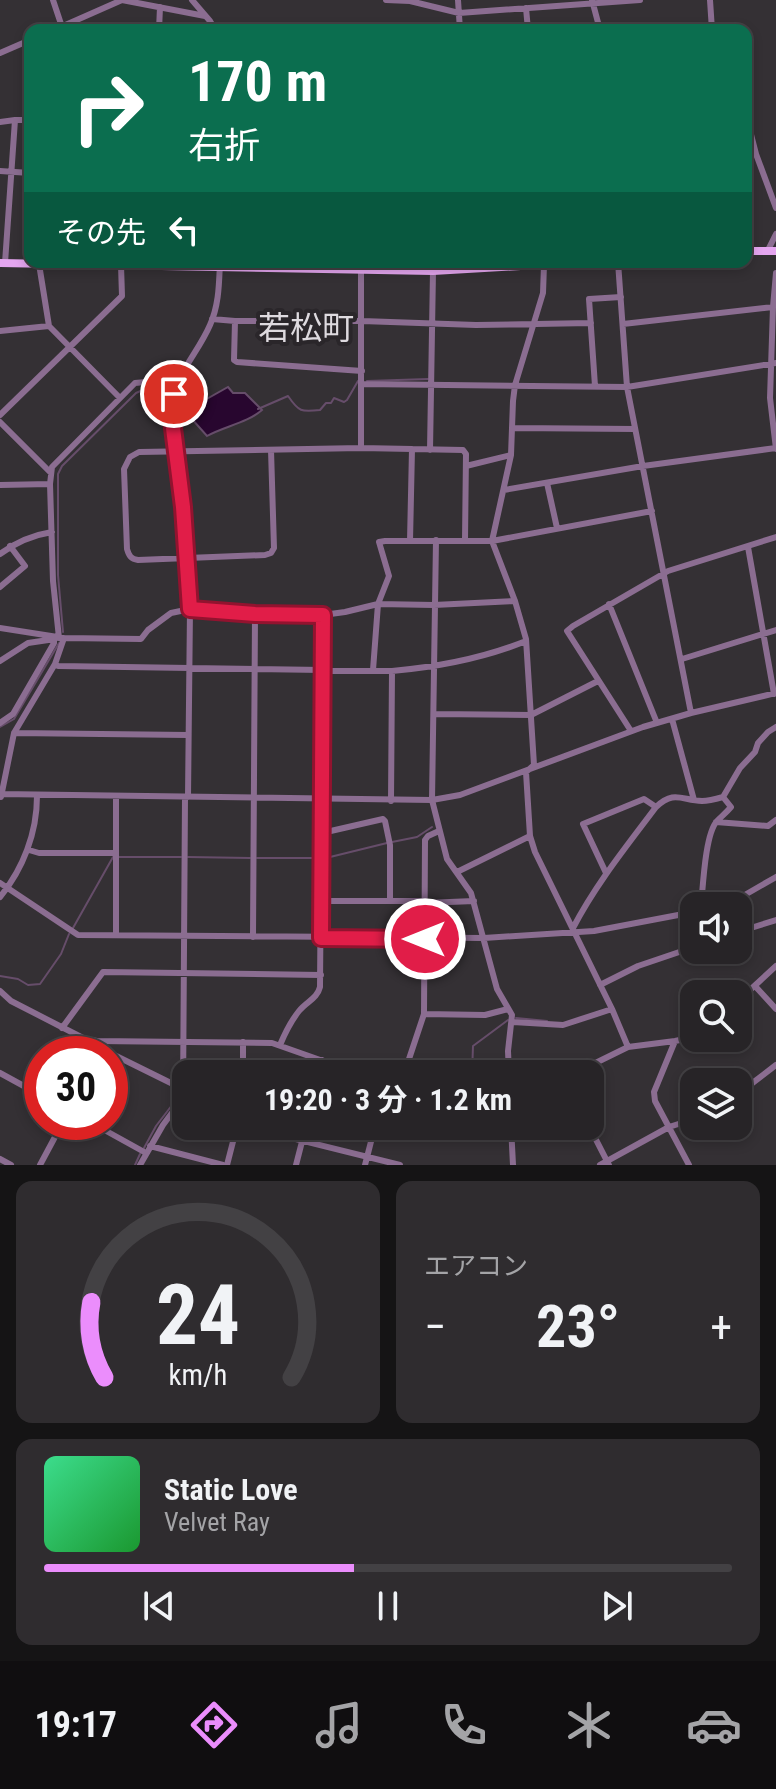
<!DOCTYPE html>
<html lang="ja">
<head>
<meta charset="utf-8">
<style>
	:root { --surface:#272427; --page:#2f2c2f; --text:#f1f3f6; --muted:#a4a4a7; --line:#434144; --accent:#eb8dfc }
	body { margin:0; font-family:"Roboto Condensed","Noto Sans JP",sans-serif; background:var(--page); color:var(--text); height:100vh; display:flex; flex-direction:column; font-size:30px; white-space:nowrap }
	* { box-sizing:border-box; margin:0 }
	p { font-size:26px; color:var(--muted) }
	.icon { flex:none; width:44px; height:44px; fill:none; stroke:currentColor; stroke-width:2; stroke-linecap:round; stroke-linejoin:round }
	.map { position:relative; height:1165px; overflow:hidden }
	.sheet { display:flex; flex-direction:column; gap:16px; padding:16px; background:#151415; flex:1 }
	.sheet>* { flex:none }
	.banner { position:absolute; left:24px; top:24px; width:728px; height:244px; border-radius:16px; box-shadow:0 4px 12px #0003,0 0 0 2px var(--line); background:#0b6e4f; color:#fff; overflow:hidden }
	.fabs { position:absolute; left:680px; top:892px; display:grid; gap:16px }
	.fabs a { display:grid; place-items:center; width:72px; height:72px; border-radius:16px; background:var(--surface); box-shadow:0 4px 12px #0003,0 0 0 2px var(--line); font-size:40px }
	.speed { position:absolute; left:24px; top:1036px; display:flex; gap:16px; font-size:40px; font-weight:700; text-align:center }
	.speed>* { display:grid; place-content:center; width:104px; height:104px; border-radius:50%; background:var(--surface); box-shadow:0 4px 12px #0003,0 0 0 2px var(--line); line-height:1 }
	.speed .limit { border:12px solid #d22; background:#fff; color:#111 }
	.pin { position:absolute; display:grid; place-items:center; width:68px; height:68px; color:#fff; margin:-34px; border:4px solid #fff; border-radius:50%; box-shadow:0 2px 8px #0007 }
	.me { position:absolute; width:88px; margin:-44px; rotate:270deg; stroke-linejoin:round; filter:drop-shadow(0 0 6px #0008) }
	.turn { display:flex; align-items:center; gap:28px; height:168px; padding:0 32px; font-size:36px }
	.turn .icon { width:104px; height:104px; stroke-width:2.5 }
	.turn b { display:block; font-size:56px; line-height:68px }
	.then { display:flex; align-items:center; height:76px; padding:0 32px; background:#0003; gap:16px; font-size:30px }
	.big { font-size:60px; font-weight:700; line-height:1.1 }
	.sheet .widget { flex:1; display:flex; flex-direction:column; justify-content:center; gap:12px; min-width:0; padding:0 28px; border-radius:16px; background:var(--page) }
	.sheet .dial { align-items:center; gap:0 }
	.dial svg { height:208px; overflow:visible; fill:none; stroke:var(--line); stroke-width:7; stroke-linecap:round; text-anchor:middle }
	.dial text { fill:var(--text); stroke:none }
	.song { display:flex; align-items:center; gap:24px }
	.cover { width:96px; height:96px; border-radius:12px; background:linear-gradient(135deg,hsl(150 70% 55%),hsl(130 70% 35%)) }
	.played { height:8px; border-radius:4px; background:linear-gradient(90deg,var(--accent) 45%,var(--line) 45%) }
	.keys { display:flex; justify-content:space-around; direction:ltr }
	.heat { display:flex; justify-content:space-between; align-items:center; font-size:44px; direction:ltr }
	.sheet .tiles { flex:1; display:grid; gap:16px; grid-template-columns:1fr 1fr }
	.widget:last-child { grid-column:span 2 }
	.trip { position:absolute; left:172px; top:1060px; width:432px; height:80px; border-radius:16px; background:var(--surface); box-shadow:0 4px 12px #0003,0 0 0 2px var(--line); font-weight:700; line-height:80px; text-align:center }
	.tabs { display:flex; height:128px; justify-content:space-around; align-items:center; background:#100e10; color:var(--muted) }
	.tabs .icon { width:56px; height:56px }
	.tabs .current { color:var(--accent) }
	.tabs b { font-size:36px; color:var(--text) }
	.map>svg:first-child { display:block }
	.water { fill:#28062f; stroke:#664d6a; stroke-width:2 }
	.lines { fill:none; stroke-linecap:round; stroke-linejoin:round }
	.stream { stroke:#664d6a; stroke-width:2 }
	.minor { stroke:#8b6d91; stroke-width:6 }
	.major { stroke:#e5a6f0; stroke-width:8 }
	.route-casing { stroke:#92132f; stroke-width:20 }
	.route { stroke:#e11d48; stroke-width:14 }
	.labels { text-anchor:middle; stroke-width:8; stroke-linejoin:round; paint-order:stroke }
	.quarter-label { font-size:32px; fill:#dedadf; stroke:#2a262a }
</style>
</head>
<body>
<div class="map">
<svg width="776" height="1165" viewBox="0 0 776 1165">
	<rect width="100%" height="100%" fill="#343034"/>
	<path class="water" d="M228,387L233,393H245L262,410C247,423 225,426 207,436L183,409L192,400L203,401Z"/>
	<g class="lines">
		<path class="stream" d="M367,381L428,379
			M181,396L190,403
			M258,409L288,396C299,412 301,412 320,410L326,403H331L334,398L344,402L347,400L358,381
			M63,632L58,575V474L62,466L136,393L145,389L168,390
			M0,727L14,719L59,643
			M392,842L417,837L432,827
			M119,857H181
			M188,857L250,858
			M257,858H318
			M326,858L387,843
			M73,928L113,857
			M0,976L18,979L28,985L40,984L61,954L69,934
			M516,1018L547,1021
			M472,1074L473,1046L508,1020
			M360,1126L371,1129
			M377,1131L407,1137L468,1138L469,1126
			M144,1148L156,1126L179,1096
			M135,1165L140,1154"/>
		<path class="minor" d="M53,0L62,27
			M122,0L205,16
			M192,0L210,21L215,30
			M386,0L410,1L459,13L640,0
			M458,0L460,30
			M592,0L600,30
			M710,0L712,30
			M526,8L528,30
			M54,30L122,0
			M159,30L160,7
			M0,53L30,40
			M746,115L756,154L776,208
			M15,120H30
			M0,122L15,120L5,263
			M0,171L30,173
			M768,250L776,234
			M618,262L627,387L691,713
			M39,264L49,326L120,398
			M544,265L543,293L515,385L513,401L511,455L492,541L515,601L526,639L534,765L526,772L530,836L535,852L612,1009L628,1047
			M212,319L235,321H362L476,325L591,323
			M235,321L234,360L237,362L362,371
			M623,324L773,307
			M0,331L49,326
			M362,384L627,387L776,363
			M595,386L589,299L621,297
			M0,415L122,296L121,265
			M0,422L51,473
			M512,428L635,429
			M361,448V270
			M776,449L770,398L773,307L776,273
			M271,450L274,548L271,553L265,555L138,560C131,559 129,556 127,549L124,469L130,457L139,452L361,448L463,450L466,454L465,540
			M430,450L433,271
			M466,466L511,455
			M547,483L557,528
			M0,485L50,484
			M504,490L643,466L776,448
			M436,540L432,800L447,859L471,893L497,989L512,1015L508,1051L509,1074
			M410,541L412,449
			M748,547L774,694
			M0,554C15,543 33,535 52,532
			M0,587L25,566L10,546
			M609,604L657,723
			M0,628L64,638L141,639L148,630L171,613L190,609L255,614L323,615L345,612L378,604L434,605L515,601
			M59,638L53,581L50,484L52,467L135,383L157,381L176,385
			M682,659L776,630
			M0,661L28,643L55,639
			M55,664L58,666L392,671C437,667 484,658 526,641
			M373,670L378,604L389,576L379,542L385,541H492L652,511
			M434,714L531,715L598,681
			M672,719L694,800
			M0,723L13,714L54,643V639
			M631,731L567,631L573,626L668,571L776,537
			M14,733L188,735
			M0,794L432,800L460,795L643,727L691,713L776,693
			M1,797L14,733L55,664L64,638
			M116,797V935
			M188,797L190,609L183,507L172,406C176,372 197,355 210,325C219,305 219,284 220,262
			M391,801L392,671
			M716,822L768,826L776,820
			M322,833L383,819L385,821L390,845V900
			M29,850L39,853H116
			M457,872L530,836
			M606,873L583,824L644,799L656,807
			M0,883L78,935L484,938L594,931L694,912
			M0,897C23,869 37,833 37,796
			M322,901H425
			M425,903L474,901
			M701,906C703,887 705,834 717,821C722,816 726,813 731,807L723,797
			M713,906L743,896L776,877
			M573,928C596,884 626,847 656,807C674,790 681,800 702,801C709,801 716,799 723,797L740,768L755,752L758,743L768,732L776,727
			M738,932L776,920
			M253,937L255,614
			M600,985L638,966L694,947
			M755,986L776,1009
			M0,991L11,1001L85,1039L97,1041L272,1043L360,1074
			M738,1001L776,966
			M424,1014L485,1015L508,1009
			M513,1022L563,1025L612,1009
			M62,1028L103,972L321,975
			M675,1041L654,1092L655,1101L689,1165
			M280,1045C285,1033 291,1021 299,1011C307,1001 317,999 320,987L323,615
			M102,1049L185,1090
			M0,1073L42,1096
			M243,1074V1042
			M319,1074L322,1060
			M404,1074L424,1014L425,840L428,836L439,831
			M573,1074L628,1047L675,1041L694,1037
			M738,1094L776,1065
			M90,1122L146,1153
			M243,1126L400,1165
			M511,1126L513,1165
			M589,1126L609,1165
			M150,1146L223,1165
			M0,1159L11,1165
			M40,1165L63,1122
			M140,1165L163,1125L183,1098L185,797
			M227,1165L237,1126
			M296,1165L306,1126
			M365,1165L375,1126
			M600,1165L669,1127L694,1119"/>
		<path class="major" d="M746,251H776
			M0,263L433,271L589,262"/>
	</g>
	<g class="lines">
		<defs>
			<path id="route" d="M174,394L172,420L183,507L190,609L255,614L323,615L321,938L425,939"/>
		</defs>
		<use href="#route" class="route-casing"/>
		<use href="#route" class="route"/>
	</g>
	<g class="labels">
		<g class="quarter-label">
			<text x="306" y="339">若松町</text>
		</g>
	</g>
</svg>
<div class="fabs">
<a><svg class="icon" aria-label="sound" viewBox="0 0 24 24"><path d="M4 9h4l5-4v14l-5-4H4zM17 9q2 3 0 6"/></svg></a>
<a><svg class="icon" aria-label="search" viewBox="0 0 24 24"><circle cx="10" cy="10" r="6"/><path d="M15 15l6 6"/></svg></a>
<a><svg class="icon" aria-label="layers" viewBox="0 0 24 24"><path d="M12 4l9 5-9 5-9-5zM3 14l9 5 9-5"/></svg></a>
</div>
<div class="speed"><div class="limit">30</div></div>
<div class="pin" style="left:174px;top:394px;background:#d93025"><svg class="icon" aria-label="arrive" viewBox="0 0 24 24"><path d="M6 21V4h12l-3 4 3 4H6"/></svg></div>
<svg class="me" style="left:425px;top:939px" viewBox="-20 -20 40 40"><circle r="17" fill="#e11d48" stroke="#fff" stroke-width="3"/><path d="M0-11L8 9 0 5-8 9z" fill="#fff"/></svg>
<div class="trip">19:20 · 3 分 · 1.2 km</div>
<div class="banner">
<div class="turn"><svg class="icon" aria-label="right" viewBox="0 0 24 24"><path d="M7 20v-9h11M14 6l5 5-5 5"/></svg><div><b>170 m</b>右折</div></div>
<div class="then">その先<svg class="icon" aria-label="left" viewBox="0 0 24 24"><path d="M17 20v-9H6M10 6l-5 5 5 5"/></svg></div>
</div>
</div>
<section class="sheet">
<div class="tiles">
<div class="widget dial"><svg viewBox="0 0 100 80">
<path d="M14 69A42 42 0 1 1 86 69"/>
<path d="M14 69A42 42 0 0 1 9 40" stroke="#eb8dfc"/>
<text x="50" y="56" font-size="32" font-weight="700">24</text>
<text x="50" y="72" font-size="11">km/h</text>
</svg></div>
<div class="widget"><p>エアコン</p>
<div class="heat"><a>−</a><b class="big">23°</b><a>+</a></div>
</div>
<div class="widget">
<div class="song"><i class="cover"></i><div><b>Static Love</b><p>Velvet Ray</p></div></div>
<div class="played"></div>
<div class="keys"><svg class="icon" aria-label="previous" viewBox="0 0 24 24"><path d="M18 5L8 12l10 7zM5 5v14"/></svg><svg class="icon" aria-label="pause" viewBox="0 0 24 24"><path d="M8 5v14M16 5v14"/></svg><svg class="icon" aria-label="next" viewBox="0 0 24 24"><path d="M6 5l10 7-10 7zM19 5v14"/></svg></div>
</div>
</div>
</section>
<nav class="tabs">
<b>19:17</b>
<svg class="icon current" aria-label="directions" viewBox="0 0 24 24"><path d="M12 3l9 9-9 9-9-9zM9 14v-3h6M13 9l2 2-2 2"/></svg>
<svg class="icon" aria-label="music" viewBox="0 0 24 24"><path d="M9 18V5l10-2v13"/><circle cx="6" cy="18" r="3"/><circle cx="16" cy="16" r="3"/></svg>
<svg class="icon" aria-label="phone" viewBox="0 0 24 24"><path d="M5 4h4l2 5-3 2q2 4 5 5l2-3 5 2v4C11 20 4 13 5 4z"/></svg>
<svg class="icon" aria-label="climate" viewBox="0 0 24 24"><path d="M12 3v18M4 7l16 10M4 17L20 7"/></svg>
<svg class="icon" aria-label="car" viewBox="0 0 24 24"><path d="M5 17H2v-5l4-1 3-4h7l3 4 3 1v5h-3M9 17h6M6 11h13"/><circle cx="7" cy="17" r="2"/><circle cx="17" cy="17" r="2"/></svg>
</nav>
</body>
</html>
